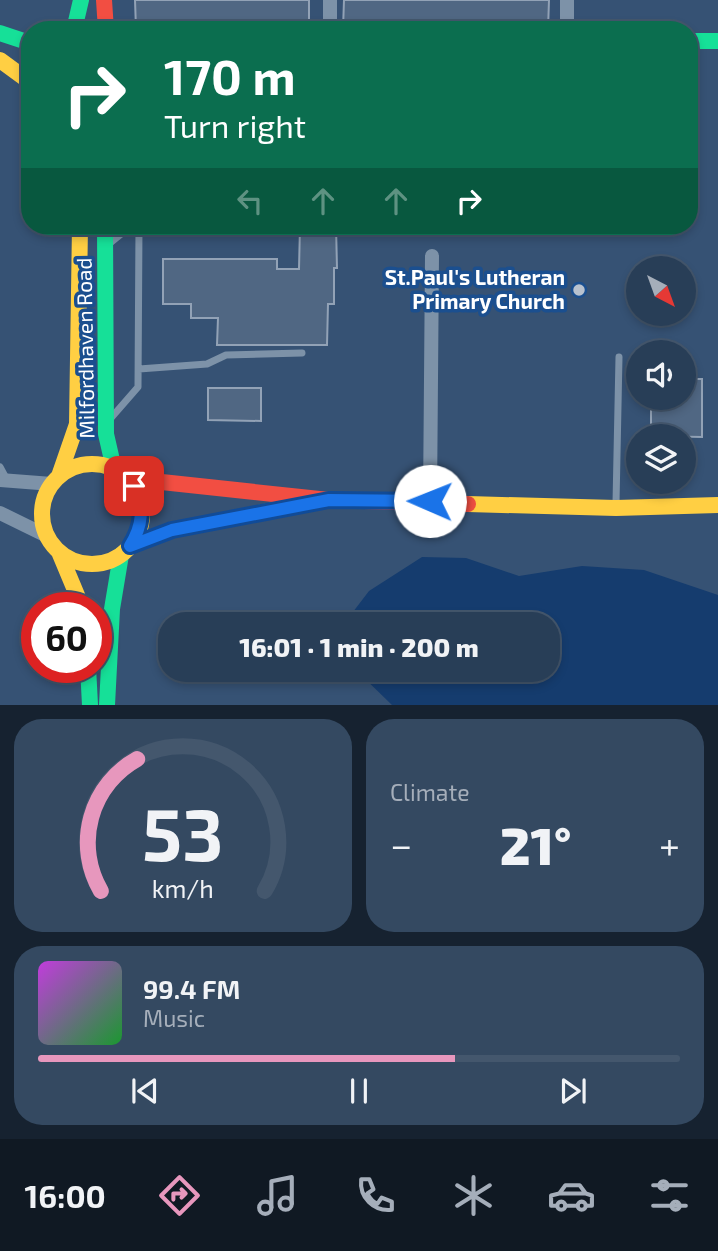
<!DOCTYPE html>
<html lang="en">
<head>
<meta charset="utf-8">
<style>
	:root { --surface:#283e57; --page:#344961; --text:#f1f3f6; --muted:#a5aeba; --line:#44576d; --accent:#e797bd }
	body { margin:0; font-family:"Exo 2",sans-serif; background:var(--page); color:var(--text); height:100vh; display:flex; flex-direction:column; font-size:26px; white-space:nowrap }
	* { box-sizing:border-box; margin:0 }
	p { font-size:23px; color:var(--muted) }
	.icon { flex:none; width:38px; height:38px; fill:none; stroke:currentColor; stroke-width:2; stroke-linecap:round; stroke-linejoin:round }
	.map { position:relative; height:705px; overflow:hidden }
	.side { display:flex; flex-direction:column; gap:14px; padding:14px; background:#162230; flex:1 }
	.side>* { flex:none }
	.top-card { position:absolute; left:21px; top:21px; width:677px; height:214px; border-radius:28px; box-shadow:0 4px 10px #0003,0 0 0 2px var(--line); background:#0b6e4f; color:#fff; overflow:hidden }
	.needle { width:46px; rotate:139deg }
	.buttons { position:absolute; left:626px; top:256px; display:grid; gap:14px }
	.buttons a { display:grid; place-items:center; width:70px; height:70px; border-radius:50%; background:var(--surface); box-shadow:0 4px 10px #0003,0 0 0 2px var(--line); font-size:35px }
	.speed { position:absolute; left:21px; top:592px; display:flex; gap:14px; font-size:35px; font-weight:700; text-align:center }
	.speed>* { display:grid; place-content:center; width:91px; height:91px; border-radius:50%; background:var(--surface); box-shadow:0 4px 10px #0003,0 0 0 2px var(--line); line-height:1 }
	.speed .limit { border:10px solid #d22; background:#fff; color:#111 }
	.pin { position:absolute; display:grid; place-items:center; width:60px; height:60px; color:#fff; margin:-30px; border-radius:14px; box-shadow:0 4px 10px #0006 }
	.me { position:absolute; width:77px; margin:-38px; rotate:271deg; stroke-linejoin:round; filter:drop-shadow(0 0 5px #0008) }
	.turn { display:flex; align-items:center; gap:24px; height:147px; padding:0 28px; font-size:32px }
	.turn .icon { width:91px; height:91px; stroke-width:2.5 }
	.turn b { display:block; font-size:49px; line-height:60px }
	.lanes { display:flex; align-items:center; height:66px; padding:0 28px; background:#0003; justify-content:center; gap:35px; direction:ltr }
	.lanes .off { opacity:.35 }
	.big { font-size:52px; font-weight:800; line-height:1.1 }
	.side .widget { flex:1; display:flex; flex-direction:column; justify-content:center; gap:10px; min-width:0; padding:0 24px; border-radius:28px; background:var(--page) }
	.side .dial { align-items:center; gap:0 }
	.dial svg { height:182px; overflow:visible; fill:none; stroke:var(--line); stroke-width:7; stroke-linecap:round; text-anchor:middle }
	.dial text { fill:var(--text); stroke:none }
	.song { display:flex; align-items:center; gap:21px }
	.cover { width:84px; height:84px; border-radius:10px; background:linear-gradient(135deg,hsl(290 70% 55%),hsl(130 70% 35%)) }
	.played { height:7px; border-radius:4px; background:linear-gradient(90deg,var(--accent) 65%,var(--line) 65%) }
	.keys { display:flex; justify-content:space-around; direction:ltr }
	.heat { display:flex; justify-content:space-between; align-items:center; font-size:38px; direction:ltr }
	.side .tiles { flex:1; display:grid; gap:14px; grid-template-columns:1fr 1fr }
	.widget:last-child { grid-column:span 2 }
	.trip { position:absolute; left:158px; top:612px; width:402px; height:70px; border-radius:28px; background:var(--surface); box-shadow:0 4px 10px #0003,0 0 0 2px var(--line); font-weight:800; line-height:70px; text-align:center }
	.dock { display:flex; height:112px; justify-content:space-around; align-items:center; background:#101923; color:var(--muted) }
	.dock .icon { width:49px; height:49px }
	.dock .active { color:var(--accent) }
	.dock b { font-size:32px; color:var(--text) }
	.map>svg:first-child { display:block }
	.water { fill:#153c6e }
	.building { fill:#506783; stroke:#92a2b6; stroke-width:2 }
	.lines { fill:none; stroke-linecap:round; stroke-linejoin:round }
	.lane { stroke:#7d92a8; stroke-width:7 }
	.street { stroke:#7d92a8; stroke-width:14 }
	.fast { stroke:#16e098; stroke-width:16 }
	.slow { stroke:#ffcf43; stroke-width:16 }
	.jam { stroke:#f24e42; stroke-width:16 }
	.route-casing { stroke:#114b97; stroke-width:18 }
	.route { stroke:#1a73e8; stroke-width:12 }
	.poi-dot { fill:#b9c2ce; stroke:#1b4f8f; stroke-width:2.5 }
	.labels { text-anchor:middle; stroke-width:7; stroke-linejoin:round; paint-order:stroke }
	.poi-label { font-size:21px; font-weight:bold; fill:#fff; stroke:#1b4f8f; text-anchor:end }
	.street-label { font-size:21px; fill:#fff; stroke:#1b4f8f }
</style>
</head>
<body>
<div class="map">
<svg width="718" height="705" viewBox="0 0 718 705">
	<rect width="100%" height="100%" fill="#365274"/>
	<path class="water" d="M422,557L466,558L519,576L582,566L644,570L718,595V705H392L356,670H548V625H343L369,591Z"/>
	<path class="building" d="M135,0H309V26L136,29Z
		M344,0H549L548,30L343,29Z
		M300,226H336L337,268H334V304H328L327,345H217L218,318H191V304H163V259H277V269H299Z
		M684,379H702V437L651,436V397H684Z
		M208,388H261V421L208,420Z"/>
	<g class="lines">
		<path class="lane" d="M110,243L131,226
			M139,369L207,364L226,355L302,353
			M111,418L138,387L139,226
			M0,467L7,480
			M616,503L619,357"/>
		<path class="street" d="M330,0V30
			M567,0V30
			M0,480L52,484
			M430,501L432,256
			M0,513L47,536"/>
		<path class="fast" d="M74,30L81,0
			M0,33L30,43
			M690,41H718
			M105,226L106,434L114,469
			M130,546L172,530L305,504
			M88,667L90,705
			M107,705L112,609L121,555"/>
		<path class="slow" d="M0,60L30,82
			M42 514a50 50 0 1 1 100 0a50 50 0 1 1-100 0Z
			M59,476L77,424L80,226
			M468,504L616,508L718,505
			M59,552L82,607"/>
		<path class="jam" d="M104,0L106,30
			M124,475L143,480L329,500L468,504"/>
	</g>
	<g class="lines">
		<defs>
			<path id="route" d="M134,486C144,509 143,525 130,546L172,530L329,500L430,501"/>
		</defs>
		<use href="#route" class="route-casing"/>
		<use href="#route" class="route"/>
	</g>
	<circle class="poi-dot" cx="579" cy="290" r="7"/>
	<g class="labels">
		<g class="poi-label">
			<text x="565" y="285">St.Paul's Lutheran<tspan x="565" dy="24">Primary Church</tspan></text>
		</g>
		<g class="street-label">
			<text transform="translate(86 348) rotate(-91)" y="7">Milfordhaven Road</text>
		</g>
	</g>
</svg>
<div class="buttons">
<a><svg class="needle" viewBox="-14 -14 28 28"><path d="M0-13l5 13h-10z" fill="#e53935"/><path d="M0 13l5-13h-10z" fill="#a5aeba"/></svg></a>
<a><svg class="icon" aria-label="sound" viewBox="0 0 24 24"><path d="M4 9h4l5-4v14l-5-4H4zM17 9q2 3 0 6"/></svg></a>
<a><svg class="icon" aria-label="layers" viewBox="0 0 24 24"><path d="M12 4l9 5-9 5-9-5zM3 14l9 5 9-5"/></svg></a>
</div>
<div class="speed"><div class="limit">60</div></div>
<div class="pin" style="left:134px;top:486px;background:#d93025"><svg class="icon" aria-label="arrive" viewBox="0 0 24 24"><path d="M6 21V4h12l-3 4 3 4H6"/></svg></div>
<svg class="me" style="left:430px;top:501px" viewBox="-20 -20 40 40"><circle r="19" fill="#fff"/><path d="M0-13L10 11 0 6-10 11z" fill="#1a73e8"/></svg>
<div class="trip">16:01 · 1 min · 200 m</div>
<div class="top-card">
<div class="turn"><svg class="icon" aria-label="right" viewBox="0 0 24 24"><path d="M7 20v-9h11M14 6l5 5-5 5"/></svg><div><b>170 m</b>Turn right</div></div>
<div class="lanes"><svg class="icon off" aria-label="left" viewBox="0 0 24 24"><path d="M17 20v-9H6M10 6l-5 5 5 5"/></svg><svg class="icon off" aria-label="ahead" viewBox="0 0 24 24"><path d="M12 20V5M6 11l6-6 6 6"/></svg><svg class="icon off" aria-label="ahead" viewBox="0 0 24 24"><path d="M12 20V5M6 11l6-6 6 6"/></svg><svg class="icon" aria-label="right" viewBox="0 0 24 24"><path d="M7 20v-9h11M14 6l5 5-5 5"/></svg></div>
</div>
</div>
<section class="side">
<div class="tiles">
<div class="widget dial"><svg viewBox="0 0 100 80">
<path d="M14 69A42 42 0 1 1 86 69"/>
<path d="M14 69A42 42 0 0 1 30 11" stroke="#e797bd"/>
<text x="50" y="56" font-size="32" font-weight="700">53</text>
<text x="50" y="72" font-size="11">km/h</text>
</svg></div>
<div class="widget"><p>Climate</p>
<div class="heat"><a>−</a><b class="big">21°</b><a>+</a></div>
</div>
<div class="widget">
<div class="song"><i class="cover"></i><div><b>99.4 FM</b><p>Music</p></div></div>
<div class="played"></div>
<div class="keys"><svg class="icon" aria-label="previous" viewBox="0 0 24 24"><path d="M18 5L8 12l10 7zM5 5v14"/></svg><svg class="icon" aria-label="pause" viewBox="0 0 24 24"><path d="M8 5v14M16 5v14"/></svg><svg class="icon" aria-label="next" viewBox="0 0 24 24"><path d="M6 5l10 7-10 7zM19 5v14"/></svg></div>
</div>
</div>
</section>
<nav class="dock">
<b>16:00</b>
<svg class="icon active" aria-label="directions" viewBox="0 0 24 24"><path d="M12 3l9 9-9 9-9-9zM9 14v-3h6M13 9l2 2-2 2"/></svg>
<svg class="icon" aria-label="music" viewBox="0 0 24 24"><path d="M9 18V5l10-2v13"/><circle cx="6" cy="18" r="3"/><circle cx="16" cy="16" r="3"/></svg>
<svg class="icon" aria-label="phone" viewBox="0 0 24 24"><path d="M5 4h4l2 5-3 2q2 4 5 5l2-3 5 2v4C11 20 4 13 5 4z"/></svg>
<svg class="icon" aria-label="climate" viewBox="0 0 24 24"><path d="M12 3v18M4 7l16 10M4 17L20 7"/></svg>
<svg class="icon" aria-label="car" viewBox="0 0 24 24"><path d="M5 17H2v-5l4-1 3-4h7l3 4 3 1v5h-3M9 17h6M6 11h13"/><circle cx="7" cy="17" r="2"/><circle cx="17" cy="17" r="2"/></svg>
<svg class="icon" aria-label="filters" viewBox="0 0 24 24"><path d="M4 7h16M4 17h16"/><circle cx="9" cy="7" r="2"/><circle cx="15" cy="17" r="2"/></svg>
</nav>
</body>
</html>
